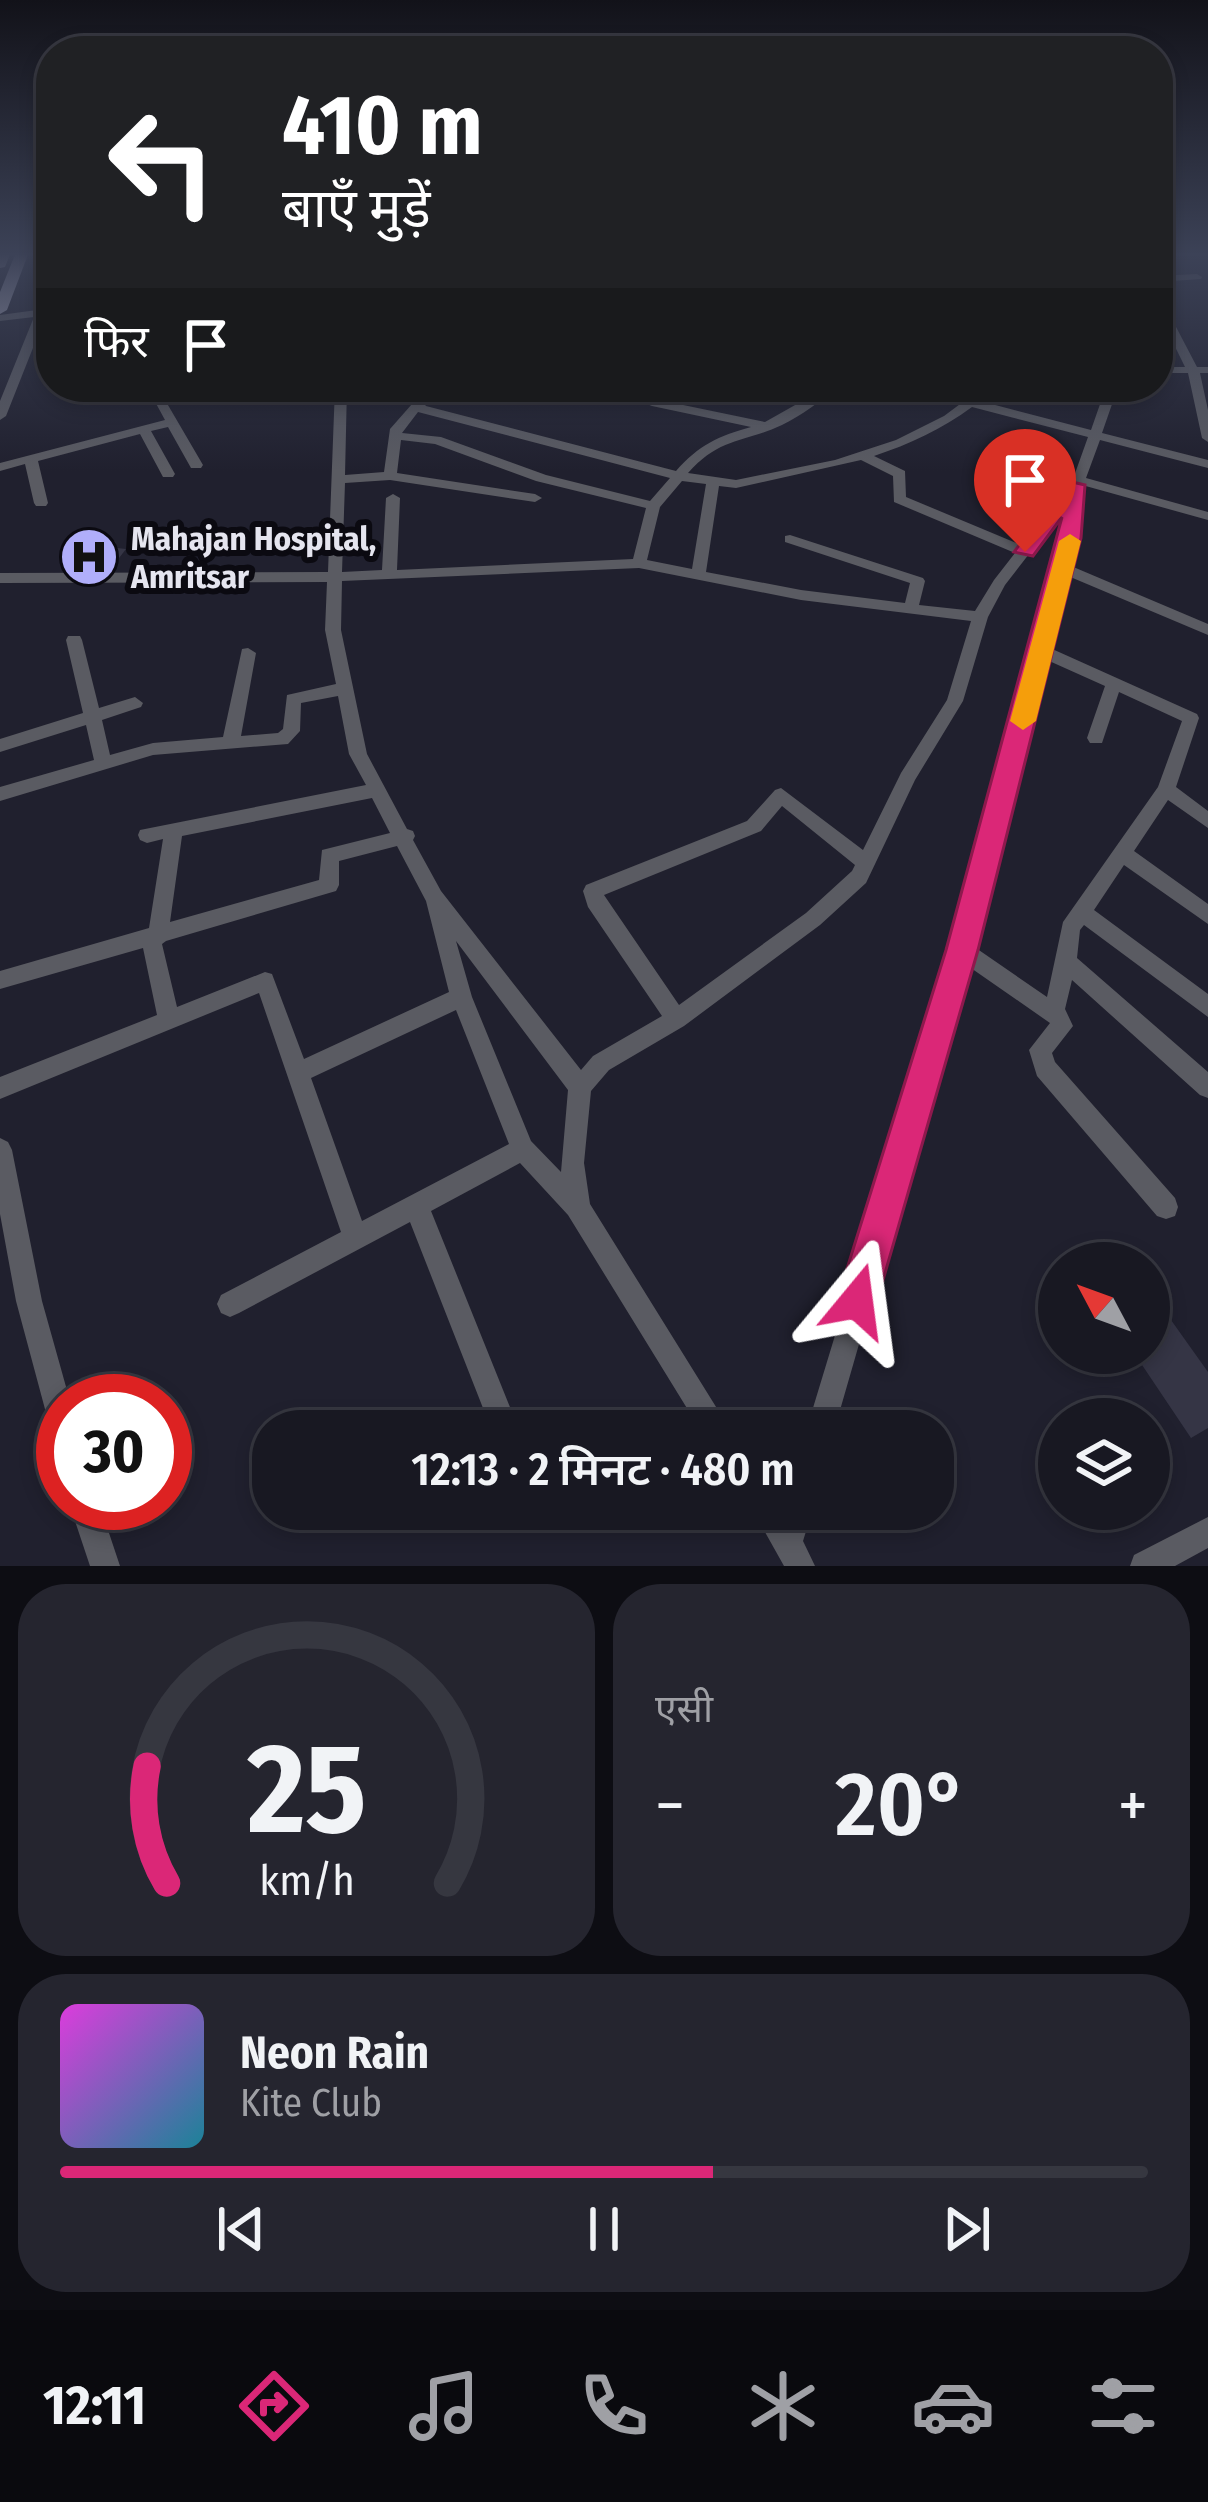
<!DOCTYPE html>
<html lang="hi">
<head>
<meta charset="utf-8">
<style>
	:root { --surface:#181822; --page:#25252f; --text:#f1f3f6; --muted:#9fa0a5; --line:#363740; --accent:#db2777 }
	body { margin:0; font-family:"Fira Sans Condensed","Noto Sans Devanagari",sans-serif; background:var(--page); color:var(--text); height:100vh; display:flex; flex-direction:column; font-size:45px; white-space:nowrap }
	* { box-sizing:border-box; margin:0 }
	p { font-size:39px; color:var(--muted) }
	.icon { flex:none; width:66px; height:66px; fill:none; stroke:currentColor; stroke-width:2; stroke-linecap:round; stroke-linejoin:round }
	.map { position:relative; height:1566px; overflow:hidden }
	.drawer { display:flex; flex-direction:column; gap:18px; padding:18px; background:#0d0d13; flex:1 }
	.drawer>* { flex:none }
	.top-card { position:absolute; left:36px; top:36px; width:1137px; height:366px; border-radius:48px; box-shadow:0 6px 18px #0003,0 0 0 3px var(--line); background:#202124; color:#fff; overflow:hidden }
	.needle { width:78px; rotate:311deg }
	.tools { position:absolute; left:1038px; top:1242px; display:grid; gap:24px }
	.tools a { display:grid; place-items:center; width:132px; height:132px; border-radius:50%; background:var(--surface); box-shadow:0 6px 18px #0003,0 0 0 3px var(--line); font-size:60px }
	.speed { position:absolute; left:36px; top:1374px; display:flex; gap:24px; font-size:60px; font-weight:700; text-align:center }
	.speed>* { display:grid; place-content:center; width:156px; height:156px; border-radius:50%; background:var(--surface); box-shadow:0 6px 18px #0003,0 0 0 3px var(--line); line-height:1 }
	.speed .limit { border:18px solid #d22; background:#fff; color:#111 }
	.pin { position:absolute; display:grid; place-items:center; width:102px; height:102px; color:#fff; margin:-123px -51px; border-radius:50% 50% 50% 0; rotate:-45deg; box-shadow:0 0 12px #0007 }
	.pin .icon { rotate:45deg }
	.me { position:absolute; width:132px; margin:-66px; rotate:16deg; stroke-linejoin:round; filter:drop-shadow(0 0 9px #0008) }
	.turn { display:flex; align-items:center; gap:42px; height:252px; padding:0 48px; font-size:54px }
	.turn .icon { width:156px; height:156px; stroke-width:2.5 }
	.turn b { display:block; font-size:84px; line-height:102px }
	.then { display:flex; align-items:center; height:114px; padding:0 48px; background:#0003; gap:24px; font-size:45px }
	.big { font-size:90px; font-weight:600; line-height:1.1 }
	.drawer .card { flex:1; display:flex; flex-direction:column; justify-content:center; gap:18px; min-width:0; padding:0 42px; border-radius:48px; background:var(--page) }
	.drawer .dial { align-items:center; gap:0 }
	.dial svg { height:312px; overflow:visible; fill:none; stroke:var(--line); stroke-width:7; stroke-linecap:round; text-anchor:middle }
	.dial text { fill:var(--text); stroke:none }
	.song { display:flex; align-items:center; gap:36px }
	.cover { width:144px; height:144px; border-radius:18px; background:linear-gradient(135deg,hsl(300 70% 55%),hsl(190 70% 35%)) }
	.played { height:12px; border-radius:6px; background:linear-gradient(90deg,var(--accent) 60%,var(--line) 60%) }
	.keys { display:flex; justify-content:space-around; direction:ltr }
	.heat { display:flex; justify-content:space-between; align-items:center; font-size:66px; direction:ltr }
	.drawer .tiles { flex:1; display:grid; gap:18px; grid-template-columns:1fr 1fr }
	.card:last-child { grid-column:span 2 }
	.trip { position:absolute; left:252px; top:1410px; width:702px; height:120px; border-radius:48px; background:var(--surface); box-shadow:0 6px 18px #0003,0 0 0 3px var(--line); font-weight:600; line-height:120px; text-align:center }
	.tab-bar { display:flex; height:192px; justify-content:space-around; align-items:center; background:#0a0a0e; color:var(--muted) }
	.tab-bar .icon { width:84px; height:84px }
	.tab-bar .selected { color:var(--accent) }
	.tab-bar b { font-size:54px; color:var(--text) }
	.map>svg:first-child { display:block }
	.building { fill:#353545 }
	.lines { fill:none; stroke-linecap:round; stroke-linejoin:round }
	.minor { fill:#5a5b62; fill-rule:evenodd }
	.highway { fill:#a9aabd; fill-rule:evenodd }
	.route { fill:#db2777; stroke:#8e194d; stroke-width:3 }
	.slow { fill:#f59e0b }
	.labels { text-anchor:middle; stroke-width:12; stroke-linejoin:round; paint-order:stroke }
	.poi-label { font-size:33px; font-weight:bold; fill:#e5e5ef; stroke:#0b0a11; text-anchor:start }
</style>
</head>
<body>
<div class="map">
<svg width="1208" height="1566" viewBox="0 0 1208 1566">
	<rect width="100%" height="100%" fill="#20202e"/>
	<path class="building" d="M97,540L115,541L117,548L126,549L116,562L81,560Z
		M1171,1320L1208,1372V1428L1191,1438L1134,1353H1149V1332Z"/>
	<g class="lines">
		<path class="minor" d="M1197,274L1202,277L1201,279L1158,282V276Z
			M51,285L48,309L51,313L46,315L6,416L0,420V401L34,317L0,321V315L37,310L46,288Z
			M1158,299L1163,302L1197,367H1208V373H1200L1208,410V442L1202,438L1188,373H1158V367H1185L1158,312Z
			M147,387L158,388L203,465L201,468H191L168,427L151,431L175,474L173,477H163L140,434L38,461L48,503L46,506H36L34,503L25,464L0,471V463L165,420Z
			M335,387H347L345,475L384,472L390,429L412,404L398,387H410L426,406L676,471C699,445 718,436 751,427L652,406L603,387H621L659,400L765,422L804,400L748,387H774L813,394L824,387H838C822,400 801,416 782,425C744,443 720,437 688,473L736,480L835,460L896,440L944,416L983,387H997L980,401L1091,430L1106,387H1118L1102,433L1208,460V468L1100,440L1086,478L1208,512V520L1082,485L1078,538L1071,566L1208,624V635L1068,576L1050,648L1197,714L1199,718L1176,787L1208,811V828L1168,800L1134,851L1208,904V924L1124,865L1094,910L1208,994V1017L1084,925L1080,930L1077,958L1208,1072V1098L1200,1095L1072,980L1065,1009L1073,1026L1052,1053L1055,1062L1175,1198L1178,1207L1175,1216L1166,1219L1157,1216L1037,1076L1029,1050L1050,1023L968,966L834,1431H806L952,950L1064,538L1067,505L1005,585L988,617L963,701L915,780L866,883L820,925L684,1026L609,1070L591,1091L584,1163L590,1204L731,1431H701L568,1215L520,1163L431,1211L518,1427L516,1431H492L410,1222L239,1313L230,1317L221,1313L217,1304L221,1295L341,1232L259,993L0,1099V1077L157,1015L143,948L0,989V971L149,928L163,839L147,843L140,840L138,835L140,830L366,785L349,754L338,696L301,703L300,731L288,744L153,755L0,801V787L94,760L86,725L0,752V739L83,713L66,640L68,636H80L82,640L99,708L135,697L143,703L141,707L102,720L110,755L153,743L223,737L242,649L248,648L256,653L241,736L278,733L283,729L287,695L336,684L325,630L327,582L0,583V573L328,572ZM972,407L1088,437L1073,479L1021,545L906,497L905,471L874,456C910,444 942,429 972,407ZM418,412L670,478L650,501L546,475L441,437L402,433ZM401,440L435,444L536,481L646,508L633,559L397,570L400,498L393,494L386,498L382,570L342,572L345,483L390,480L535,502L542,498L535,494L397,473ZM861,460L893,476L894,502L1015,553L994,580L975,611L919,605L925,581L923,578L790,535L785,536V542L910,583L905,603L801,590L706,572L719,486L736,488ZM682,481L706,484L692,569L647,560L660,507ZM639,568L801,600L971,621L947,700L901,773L863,850L781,788L775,790L747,821L586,885L583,891L588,907L662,1016L593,1056L581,1070L441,891L413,840L415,836L413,831L407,829L367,754L341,630L342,581ZM1047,660L1105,686L1087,738L1090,743H1102L1119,692L1182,721L1158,787L1063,922L1047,997L973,946ZM372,798L390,833L322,850L319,880L170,922L182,836ZM782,806L855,865L852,871L806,913L679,1005L604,895L761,831ZM397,846L426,901L449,992L304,1059L272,974L265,972L177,1007L162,944L166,941L336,891L339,885V861ZM456,941L568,1090L561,1172L531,1141L472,997ZM456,1010L509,1144L362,1221L311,1078Z
			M696,387L713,390L734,387L715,398L692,394V388Z
			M0,1138L8,1142L12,1150L42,1301L70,1401H63V1438L53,1434L49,1424L16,1301L0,1214Z
			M69,1503H99L120,1566H90Z
			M752,1509H813L803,1541L815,1566H784Z
			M1208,1517V1548L1175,1566H1130L1134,1555Z"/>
		<path class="highway" d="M0,252H11L5,267L0,268Z
			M16,252H29L7,310L0,314V292Z"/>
	</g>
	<linearGradient id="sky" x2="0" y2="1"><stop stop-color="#121219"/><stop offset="0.54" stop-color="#3c4257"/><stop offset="1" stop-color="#3c4257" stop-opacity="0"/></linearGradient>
	<rect width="1208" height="471" fill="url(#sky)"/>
	<path class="route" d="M1068,481L1085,485L1081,538L978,950L877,1301L871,1315L857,1321L843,1315L837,1301L946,950L1062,517L1033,556L1014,552Z"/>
	<path class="slow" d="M1070,534L1081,541L1036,721L1023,730L1010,721L1059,541Z"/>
	<defs>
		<symbol id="hospital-disc" viewBox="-11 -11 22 22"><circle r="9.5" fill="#b0aefa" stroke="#0b0a11"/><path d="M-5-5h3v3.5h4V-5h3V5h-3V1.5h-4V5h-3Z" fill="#111"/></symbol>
	</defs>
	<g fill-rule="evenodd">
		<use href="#hospital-disc" x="56" y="524" width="66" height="66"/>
	</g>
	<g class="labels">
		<g class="poi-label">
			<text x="131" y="550">Mahajan Hospital,<tspan x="131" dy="38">Amritsar</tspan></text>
		</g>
	</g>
</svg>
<div class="tools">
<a><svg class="needle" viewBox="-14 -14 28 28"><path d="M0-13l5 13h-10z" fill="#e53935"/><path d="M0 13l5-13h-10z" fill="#9fa0a5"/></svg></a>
<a><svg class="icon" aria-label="layers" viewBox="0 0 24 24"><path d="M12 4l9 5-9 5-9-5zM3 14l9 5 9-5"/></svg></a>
</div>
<div class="speed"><div class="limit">30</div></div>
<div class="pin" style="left:1025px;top:552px;background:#d93025"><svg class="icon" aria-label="arrive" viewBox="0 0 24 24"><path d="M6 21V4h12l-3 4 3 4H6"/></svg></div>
<svg class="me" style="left:857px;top:1301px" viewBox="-20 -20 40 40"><path d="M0-17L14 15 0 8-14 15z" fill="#db2777" stroke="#fff" stroke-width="4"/></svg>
<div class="trip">12:13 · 2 मिनट · 480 m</div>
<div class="top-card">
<div class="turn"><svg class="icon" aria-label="left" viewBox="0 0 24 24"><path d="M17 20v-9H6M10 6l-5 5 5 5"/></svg><div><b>410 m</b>बाएँ मुड़ें</div></div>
<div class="then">फिर<svg class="icon" aria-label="arrive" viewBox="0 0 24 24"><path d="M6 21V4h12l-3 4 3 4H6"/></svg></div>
</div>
</div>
<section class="drawer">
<div class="tiles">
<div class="card dial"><svg viewBox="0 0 100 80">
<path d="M14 69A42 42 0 1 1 86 69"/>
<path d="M14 69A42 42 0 0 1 9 39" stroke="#db2777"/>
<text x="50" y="56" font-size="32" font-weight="700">25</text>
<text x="50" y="72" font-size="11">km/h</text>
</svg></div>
<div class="card"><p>एसी</p>
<div class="heat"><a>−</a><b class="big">20°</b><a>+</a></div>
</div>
<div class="card">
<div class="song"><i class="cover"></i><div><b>Neon Rain</b><p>Kite Club</p></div></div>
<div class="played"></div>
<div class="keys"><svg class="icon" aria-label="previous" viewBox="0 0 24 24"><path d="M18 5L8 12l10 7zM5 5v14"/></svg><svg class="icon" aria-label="pause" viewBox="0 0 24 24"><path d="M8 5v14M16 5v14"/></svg><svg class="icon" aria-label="next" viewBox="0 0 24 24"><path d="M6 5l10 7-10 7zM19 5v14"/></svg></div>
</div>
</div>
</section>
<nav class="tab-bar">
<b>12:11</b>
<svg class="icon selected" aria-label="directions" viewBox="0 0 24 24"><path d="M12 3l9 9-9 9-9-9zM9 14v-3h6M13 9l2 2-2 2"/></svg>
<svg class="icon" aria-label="music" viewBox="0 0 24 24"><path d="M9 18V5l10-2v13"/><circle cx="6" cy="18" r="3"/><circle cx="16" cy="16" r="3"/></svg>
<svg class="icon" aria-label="phone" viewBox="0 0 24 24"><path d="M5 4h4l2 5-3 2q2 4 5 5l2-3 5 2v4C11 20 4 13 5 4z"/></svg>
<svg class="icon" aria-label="climate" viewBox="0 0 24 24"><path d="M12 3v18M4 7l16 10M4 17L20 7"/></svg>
<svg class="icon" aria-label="car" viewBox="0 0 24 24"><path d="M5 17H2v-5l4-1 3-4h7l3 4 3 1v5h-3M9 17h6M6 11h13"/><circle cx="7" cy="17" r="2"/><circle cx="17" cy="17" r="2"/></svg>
<svg class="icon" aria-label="filters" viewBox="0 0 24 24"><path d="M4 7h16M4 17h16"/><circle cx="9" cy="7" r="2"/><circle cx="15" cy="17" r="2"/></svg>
</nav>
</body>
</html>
